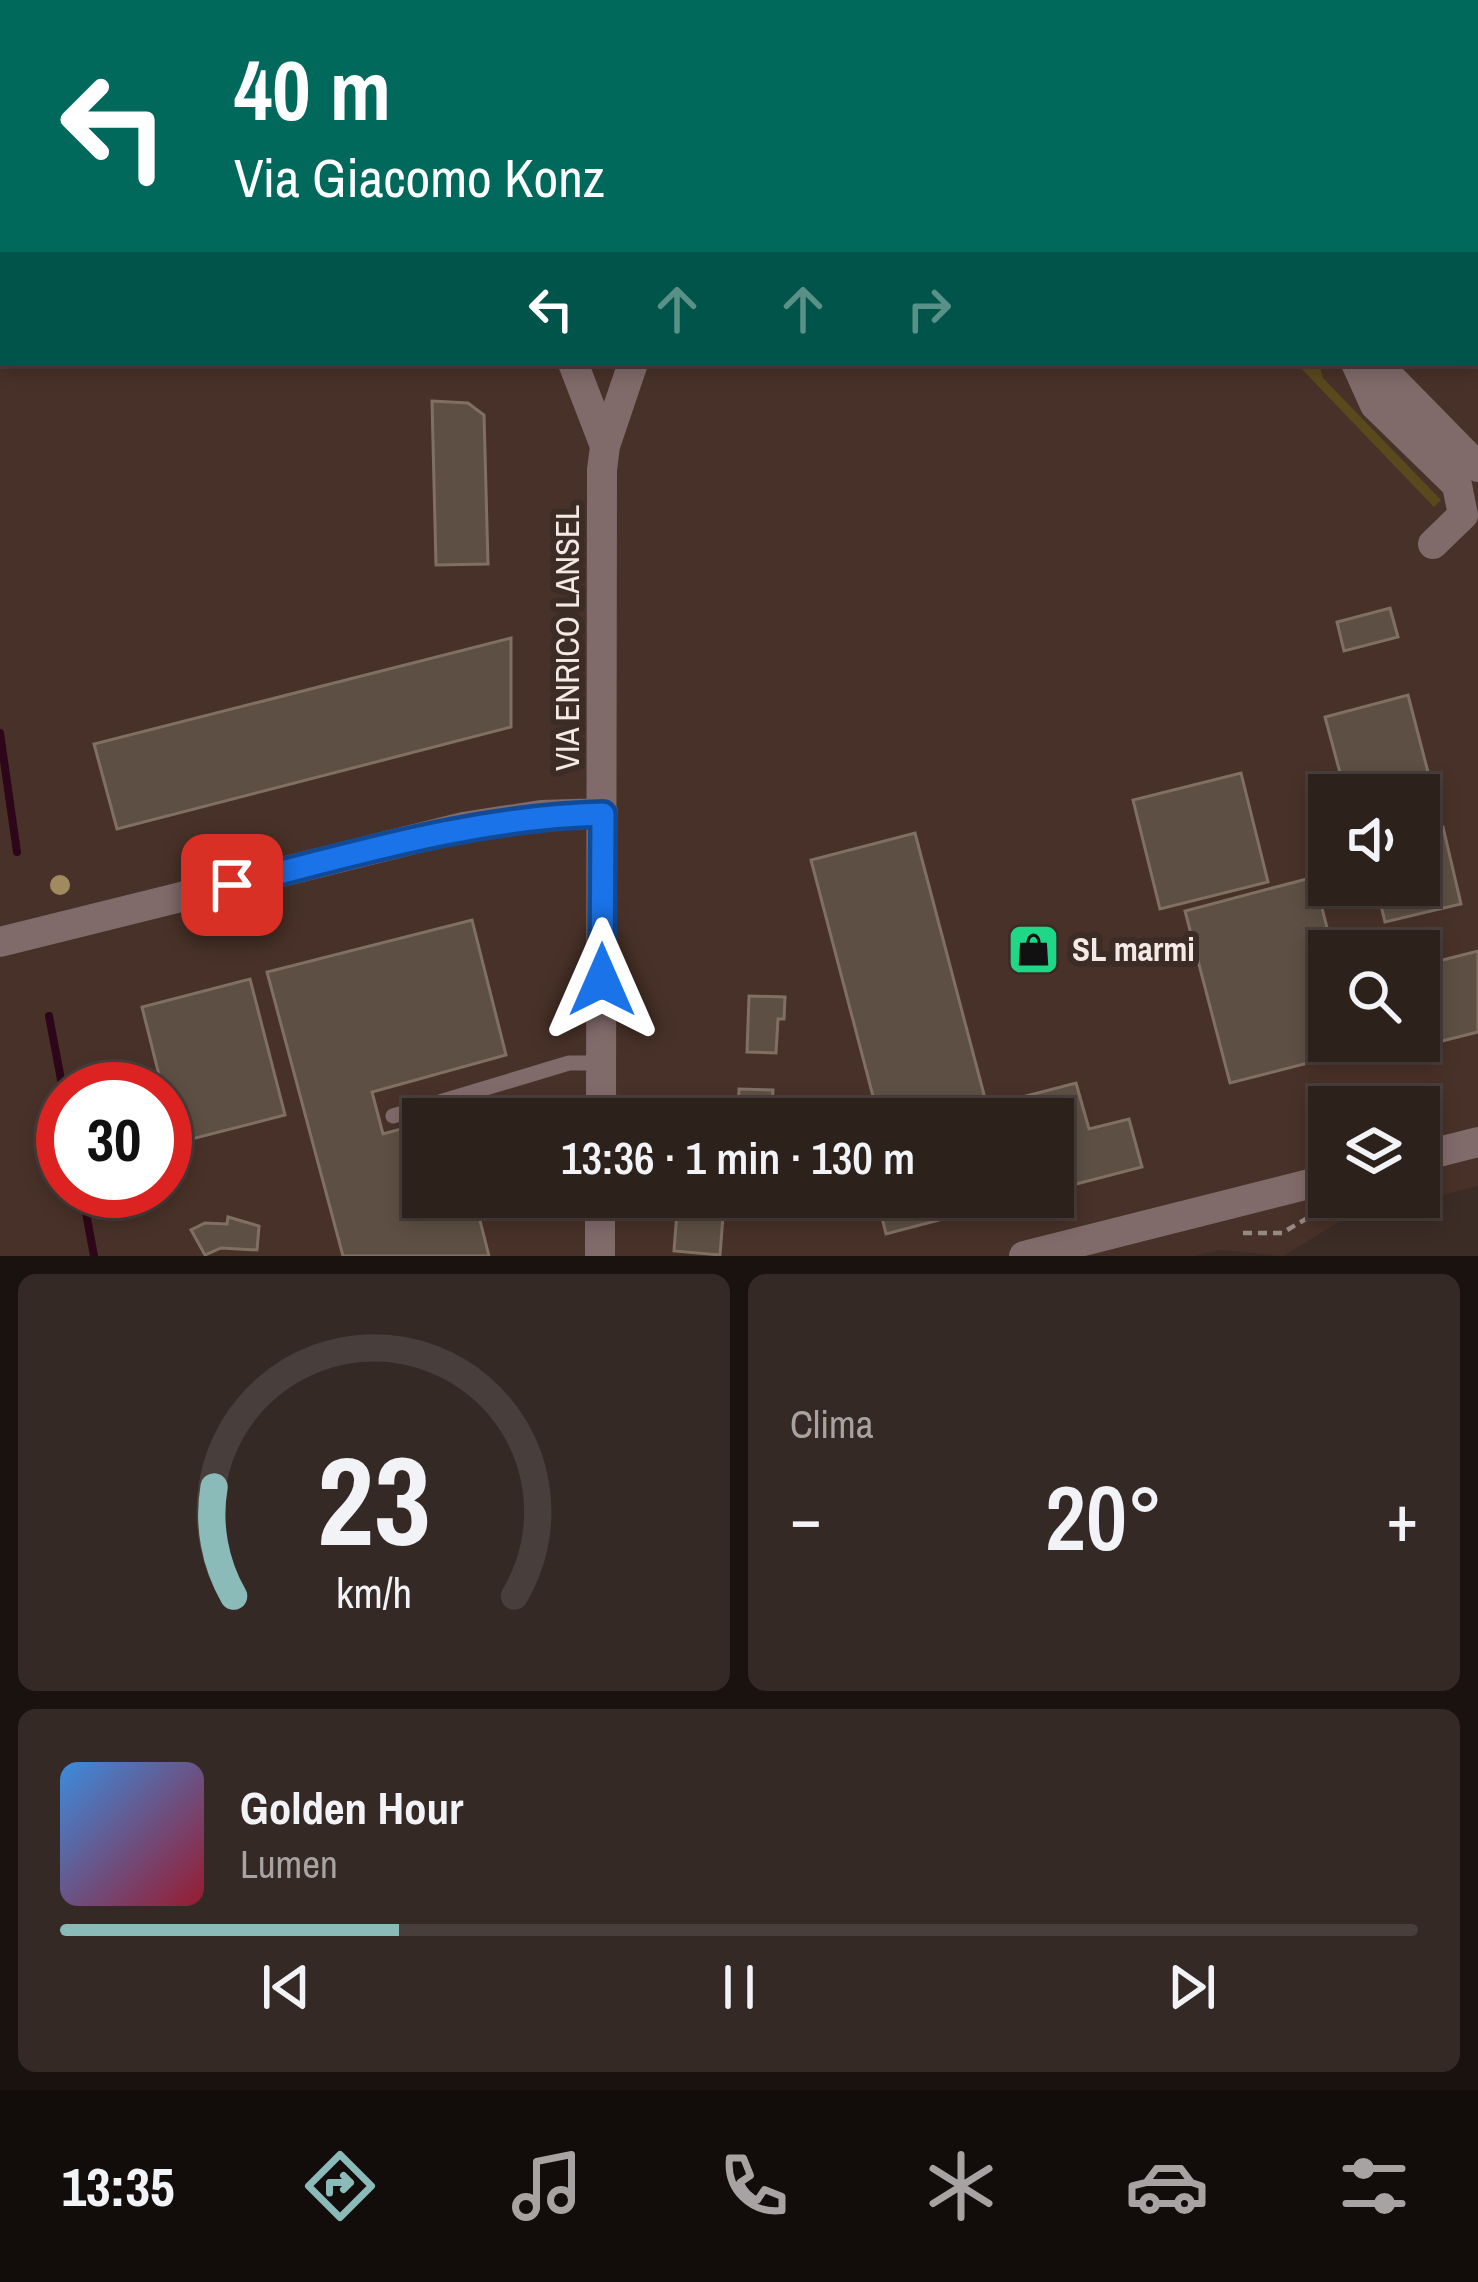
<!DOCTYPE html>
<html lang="it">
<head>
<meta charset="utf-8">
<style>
	:root { --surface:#2d211c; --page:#352925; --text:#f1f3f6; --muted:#a7a3a3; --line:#483e3b; --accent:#8bbbb9 }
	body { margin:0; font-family:"Archivo Narrow",sans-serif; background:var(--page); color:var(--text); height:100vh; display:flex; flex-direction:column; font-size:45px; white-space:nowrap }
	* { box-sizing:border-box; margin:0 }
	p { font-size:39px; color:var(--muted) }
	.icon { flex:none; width:66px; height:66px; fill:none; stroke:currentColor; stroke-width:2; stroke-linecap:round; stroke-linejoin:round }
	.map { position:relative; height:1256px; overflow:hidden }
	.details { display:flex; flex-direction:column; gap:18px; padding:18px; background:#19120f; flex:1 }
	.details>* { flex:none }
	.banner { position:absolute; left:0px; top:0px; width:1479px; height:366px; box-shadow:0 6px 18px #0003,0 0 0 3px var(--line); background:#00695c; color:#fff; overflow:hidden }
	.fabs { position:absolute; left:1308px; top:774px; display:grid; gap:24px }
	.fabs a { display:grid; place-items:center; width:132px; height:132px; border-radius:0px; background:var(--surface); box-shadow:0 6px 18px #0003,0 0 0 3px var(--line); font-size:60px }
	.speed { position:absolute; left:36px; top:1062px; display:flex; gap:24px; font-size:60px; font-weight:700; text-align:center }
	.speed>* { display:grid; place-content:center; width:156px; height:156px; border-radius:50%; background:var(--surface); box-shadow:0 6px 18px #0003,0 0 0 3px var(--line); line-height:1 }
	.speed .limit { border:18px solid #d22; background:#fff; color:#111 }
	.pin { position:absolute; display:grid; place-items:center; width:102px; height:102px; color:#fff; margin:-51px; border-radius:24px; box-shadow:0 6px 18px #0006 }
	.me { position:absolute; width:132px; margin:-66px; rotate:0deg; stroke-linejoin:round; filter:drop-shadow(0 0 9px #0008) }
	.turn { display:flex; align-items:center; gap:42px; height:252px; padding:0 36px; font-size:54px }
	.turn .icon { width:156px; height:156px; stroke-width:2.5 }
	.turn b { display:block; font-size:84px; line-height:102px }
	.lanes { display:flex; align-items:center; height:114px; padding:0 36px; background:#0003; justify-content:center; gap:60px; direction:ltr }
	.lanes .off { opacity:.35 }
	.big { font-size:90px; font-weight:600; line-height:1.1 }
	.details .tile { flex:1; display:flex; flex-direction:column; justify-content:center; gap:18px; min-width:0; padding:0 42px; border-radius:18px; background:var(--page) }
	.details .dial { align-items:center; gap:0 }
	.dial svg { height:312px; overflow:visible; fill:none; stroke:var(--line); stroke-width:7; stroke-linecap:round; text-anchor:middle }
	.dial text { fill:var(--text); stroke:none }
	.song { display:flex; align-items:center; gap:36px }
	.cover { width:144px; height:144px; border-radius:18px; background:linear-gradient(135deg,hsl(210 70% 55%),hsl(350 70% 35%)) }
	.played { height:12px; border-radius:6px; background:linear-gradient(90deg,var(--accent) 25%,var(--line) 25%) }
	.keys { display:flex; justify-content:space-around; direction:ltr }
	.heat { display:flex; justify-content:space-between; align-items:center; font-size:66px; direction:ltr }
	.details .tiles { flex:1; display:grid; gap:18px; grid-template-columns:1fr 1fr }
	.tile:last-child { grid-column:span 2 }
	.trip { position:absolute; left:402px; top:1098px; width:672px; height:120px; border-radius:0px; background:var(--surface); box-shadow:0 6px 18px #0003,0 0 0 3px var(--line); font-weight:600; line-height:120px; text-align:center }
	.tab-bar { display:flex; height:192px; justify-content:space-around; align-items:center; background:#120d0b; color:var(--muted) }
	.tab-bar .icon { width:84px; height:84px }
	.tab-bar .current { color:var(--accent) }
	.tab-bar b { font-size:54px; color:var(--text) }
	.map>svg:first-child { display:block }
	.built { fill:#483128; fill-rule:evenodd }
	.green { fill:#5a491d }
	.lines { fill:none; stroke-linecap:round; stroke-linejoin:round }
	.stream { stroke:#2d0719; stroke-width:8 }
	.building { fill:#5d4f43; stroke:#7f7063; stroke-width:3 }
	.path { stroke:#968883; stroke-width:4.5; stroke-dasharray:9 6; stroke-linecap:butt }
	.lane { stroke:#816a6a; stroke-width:15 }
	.street { stroke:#816a6a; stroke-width:30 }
	.secondary { stroke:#ae8a89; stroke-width:30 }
	.primary { stroke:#d1a2a2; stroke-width:30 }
	.tree { fill:#a28a60 }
	.route-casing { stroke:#114b97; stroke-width:30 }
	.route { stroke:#1a73e8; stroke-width:21 }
	.labels { text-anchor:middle; stroke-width:12; stroke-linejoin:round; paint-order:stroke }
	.street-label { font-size:33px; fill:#f4e9e5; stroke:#3c2c26 }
	.poi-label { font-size:33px; font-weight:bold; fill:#f4e9e5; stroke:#3c2c26; text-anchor:start }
</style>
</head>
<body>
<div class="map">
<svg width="1478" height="1256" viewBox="0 0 1478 1256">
	<rect width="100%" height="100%" fill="#3c2c26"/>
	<path class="built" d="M0,0H1478V1186L1339,1222L1283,1256L1220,1250L1194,1256H0ZM3,3H1476V363H3ZM1329,795H1419V885H1329ZM1329,951H1419V1041H1329ZM63,1089H165V1191H63ZM1329,1107H1419V1197H1329ZM423,1119H1053V1197H423Z"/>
	<path class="green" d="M0,0H560V3H3L0,187Z
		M1296,363H1319L1323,378L1441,500L1434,507Z"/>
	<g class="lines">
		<path class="stream" d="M0,733L17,852
			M49,1016L63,1090
			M82,1191L94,1256"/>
	</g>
	<path class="building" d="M432,401L468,403L484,415L488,564L436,565Z
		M1390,608L1398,637L1344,651L1337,622Z
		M511,638V727L117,829L94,744Z
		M1408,695L1429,776L1346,795L1325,717Z
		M1241,773L1268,882L1160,909L1133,800Z
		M1421,778L1427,801L1419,803V795H1354Z
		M1443,827L1461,904L1385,922L1376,885H1419V833Z
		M915,833L987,1106L938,1119H879L811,860Z
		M1314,877L1333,951H1329V1041H1357L1359,1050L1230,1083L1185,911Z
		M472,920L506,1055L372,1092L383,1134L423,1123V1197H474L489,1256H343L267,972Z
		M1478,951V1032L1422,1046L1419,966Z
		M250,979L285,1115L176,1143L142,1007Z
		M749,996L785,997L784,1019H778L776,1053L747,1052Z
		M1076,1083L1089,1129L1129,1119L1142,1167L1053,1190V1119H938Z
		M739,1089L773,1090L771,1119H738Z
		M877,1197H1027L886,1234Z
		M678,1198L724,1203L720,1255L674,1251Z
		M228,1217L259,1226L257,1250L221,1248L205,1255L191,1230L205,1223L227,1224Z"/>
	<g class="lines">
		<path class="path" d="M1353,0L1357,3
			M1476,195L1478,197
			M1243,1233H1282L1316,1213"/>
		<path class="lane" d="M393,1116L569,1063H601"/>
		<path class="street" d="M602,0V3
			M1012,0L1015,3
			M0,230H3
			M0,319H3
			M573,363L605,446
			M1356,363L1375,405L1457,485L1463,515L1433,544
			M1376,363L1478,467
			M0,942L463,827L541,815L603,813
			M601,1119L602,470L605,446L633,363
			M1419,1157L1478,1142
			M600,1197V1256
			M1024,1256L1329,1179"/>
		<path class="secondary" d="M1296,0L1301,3
			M1476,51H1478
			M1476,86L1478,84
			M1476,158L1478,159"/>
		<path class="primary" d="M1199,0L1202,3
			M1476,247L1478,249"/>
	</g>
	<circle class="tree" cx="60" cy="885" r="10"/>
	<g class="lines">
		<defs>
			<path id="route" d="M232,885C355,854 475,817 603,814L602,980"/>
		</defs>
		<use href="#route" class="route-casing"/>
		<use href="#route" class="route"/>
	</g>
	<defs>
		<symbol id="shop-square" viewBox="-11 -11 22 22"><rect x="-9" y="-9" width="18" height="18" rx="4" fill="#1ed888" stroke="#3c2c26"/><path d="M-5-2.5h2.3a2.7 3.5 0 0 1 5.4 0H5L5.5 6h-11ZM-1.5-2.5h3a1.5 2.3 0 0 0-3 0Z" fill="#111"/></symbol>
	</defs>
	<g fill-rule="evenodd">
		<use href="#shop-square" x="1004" y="920" width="59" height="59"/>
	</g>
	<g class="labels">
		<g class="street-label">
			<text transform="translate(567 638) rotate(-90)" y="12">VIA ENRICO LANSEL</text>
		</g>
		<g class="poi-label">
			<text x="1072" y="961">SL marmi</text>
		</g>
	</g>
</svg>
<div class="fabs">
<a><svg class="icon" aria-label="sound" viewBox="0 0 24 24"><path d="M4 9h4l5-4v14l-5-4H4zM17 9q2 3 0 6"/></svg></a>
<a><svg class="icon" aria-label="search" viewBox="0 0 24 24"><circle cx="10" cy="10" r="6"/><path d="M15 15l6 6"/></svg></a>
<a><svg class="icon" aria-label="layers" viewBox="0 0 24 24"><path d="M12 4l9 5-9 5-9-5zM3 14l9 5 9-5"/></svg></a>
</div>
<div class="speed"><div class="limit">30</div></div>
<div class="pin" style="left:232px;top:885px;background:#d93025"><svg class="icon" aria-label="arrive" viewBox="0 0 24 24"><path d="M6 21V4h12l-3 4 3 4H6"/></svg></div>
<svg class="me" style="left:602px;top:980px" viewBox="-20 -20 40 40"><path d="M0-17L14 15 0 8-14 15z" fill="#1a73e8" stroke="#fff" stroke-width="4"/></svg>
<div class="trip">13:36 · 1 min · 130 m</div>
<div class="banner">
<div class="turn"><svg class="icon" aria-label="left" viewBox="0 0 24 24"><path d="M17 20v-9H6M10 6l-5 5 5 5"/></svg><div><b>40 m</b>Via Giacomo Konz</div></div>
<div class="lanes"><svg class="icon" aria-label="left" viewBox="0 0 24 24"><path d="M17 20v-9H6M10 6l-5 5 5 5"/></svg><svg class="icon off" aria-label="ahead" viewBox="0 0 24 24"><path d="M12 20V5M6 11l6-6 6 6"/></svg><svg class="icon off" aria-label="ahead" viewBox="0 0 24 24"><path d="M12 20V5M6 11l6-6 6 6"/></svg><svg class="icon off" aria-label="right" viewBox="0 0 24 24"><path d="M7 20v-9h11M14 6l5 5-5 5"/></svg></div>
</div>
</div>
<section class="details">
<div class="tiles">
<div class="tile dial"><svg viewBox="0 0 100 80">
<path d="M14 69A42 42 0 1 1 86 69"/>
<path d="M14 69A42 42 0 0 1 9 41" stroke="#8bbbb9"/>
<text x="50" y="56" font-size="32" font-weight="700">23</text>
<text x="50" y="72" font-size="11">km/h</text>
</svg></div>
<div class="tile"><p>Clima</p>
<div class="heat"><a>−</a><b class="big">20°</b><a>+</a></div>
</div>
<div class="tile">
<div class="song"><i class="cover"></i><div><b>Golden Hour</b><p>Lumen</p></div></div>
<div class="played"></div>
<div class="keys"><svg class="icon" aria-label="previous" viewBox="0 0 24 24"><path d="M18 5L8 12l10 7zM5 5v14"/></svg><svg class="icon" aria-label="pause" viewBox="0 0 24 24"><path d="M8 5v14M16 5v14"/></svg><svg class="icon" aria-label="next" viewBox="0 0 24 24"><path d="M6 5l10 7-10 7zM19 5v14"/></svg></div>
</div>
</div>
</section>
<nav class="tab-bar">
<b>13:35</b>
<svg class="icon current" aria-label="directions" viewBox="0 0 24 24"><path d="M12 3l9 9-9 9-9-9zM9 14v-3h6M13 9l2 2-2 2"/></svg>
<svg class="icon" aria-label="music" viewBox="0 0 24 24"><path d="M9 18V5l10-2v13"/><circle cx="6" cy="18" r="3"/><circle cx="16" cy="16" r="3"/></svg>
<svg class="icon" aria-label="phone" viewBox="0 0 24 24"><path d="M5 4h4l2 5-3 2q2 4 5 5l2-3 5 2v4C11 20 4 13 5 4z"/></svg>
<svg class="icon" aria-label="climate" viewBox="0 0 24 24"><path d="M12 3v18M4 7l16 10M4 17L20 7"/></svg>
<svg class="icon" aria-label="car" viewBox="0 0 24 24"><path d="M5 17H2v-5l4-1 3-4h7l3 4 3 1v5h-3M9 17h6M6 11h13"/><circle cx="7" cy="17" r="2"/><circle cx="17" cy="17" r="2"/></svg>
<svg class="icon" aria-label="filters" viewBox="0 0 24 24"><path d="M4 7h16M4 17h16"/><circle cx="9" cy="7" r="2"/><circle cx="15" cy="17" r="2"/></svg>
</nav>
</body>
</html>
